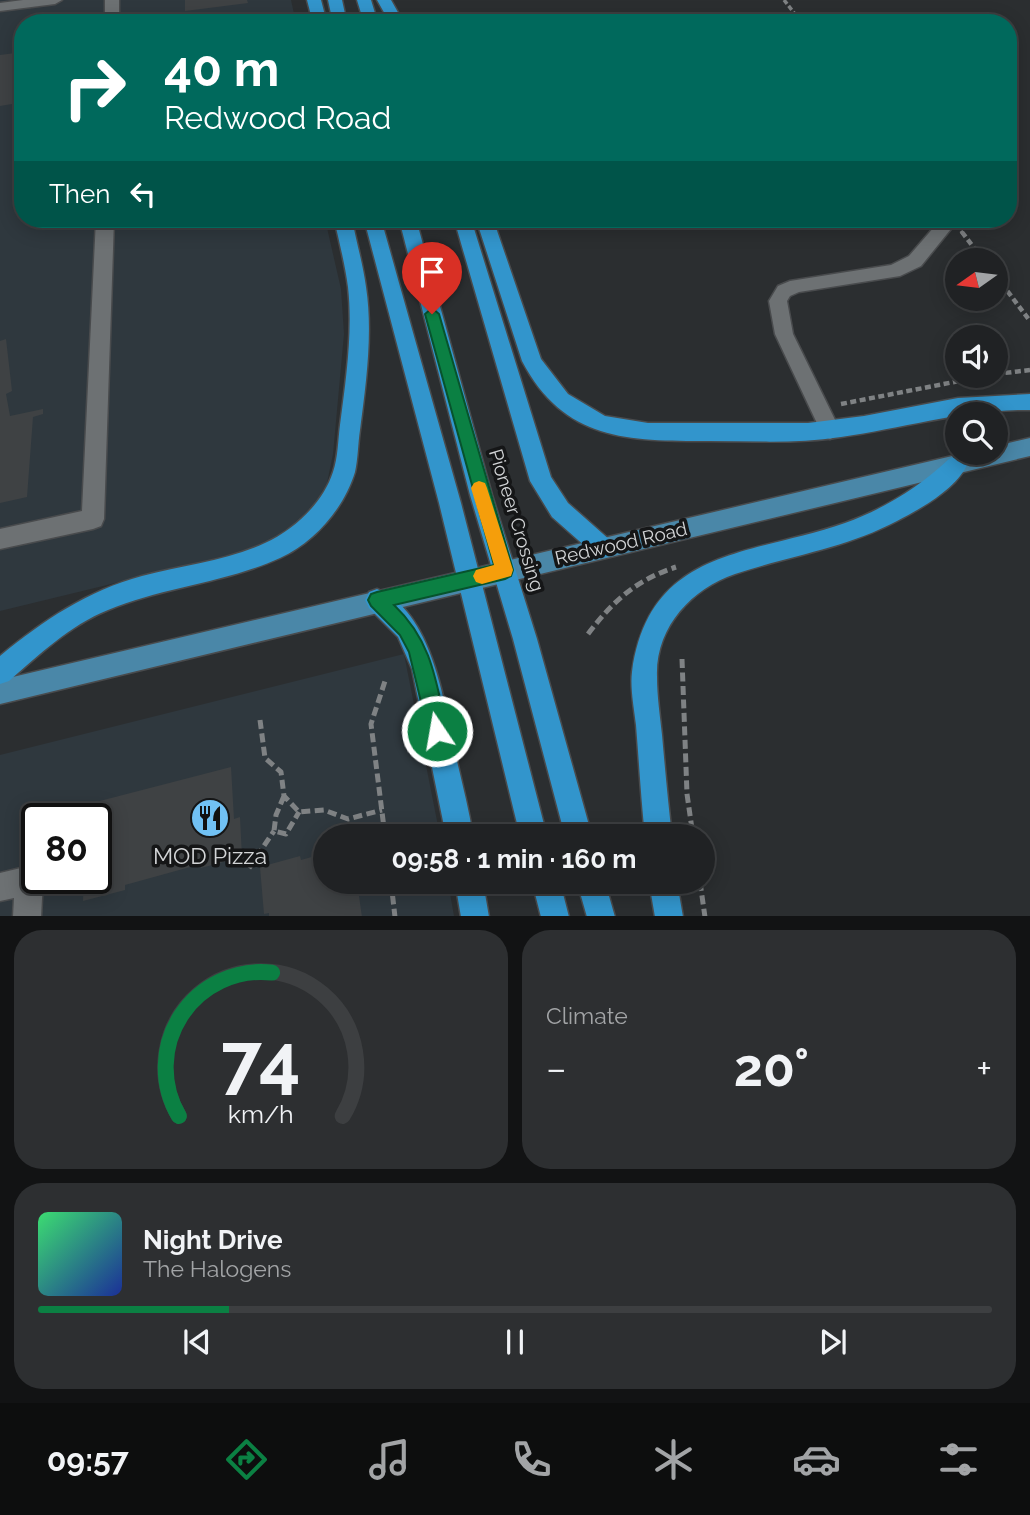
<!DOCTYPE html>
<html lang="en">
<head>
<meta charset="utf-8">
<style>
	:root { --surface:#202224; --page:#2d2f31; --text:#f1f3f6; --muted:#a2a4a6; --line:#3d3f41; --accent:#0b8043 }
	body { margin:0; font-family:Raleway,sans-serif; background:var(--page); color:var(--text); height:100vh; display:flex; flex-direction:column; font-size:26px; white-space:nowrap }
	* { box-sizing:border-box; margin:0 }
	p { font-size:23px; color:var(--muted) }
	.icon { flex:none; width:38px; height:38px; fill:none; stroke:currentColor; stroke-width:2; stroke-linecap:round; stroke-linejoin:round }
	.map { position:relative; height:916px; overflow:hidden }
	.panel { display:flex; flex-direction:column; gap:14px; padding:14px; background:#121314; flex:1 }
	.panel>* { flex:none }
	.banner { position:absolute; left:14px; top:14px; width:1003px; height:214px; border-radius:28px; box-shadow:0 4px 18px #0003,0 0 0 2px var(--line); background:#00695c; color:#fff; overflow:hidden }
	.needle { width:46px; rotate:256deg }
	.tools { position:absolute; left:945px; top:248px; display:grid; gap:14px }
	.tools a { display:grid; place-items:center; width:63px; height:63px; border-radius:50%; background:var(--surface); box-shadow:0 4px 18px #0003,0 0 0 2px var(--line); font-size:35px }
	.speed { position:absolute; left:21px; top:803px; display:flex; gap:14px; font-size:35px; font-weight:700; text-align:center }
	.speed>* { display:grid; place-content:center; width:91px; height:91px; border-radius:50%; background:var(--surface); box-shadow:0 4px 18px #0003,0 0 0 2px var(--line); line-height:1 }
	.speed .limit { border:4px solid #111; border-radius:10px; background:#fff; color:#111 }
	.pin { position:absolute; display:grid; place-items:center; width:60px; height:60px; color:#fff; margin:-72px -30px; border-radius:50% 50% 50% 0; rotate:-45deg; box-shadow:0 0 7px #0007 }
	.pin .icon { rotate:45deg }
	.me { position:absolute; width:77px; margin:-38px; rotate:348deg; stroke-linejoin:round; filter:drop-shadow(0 0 5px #0008) }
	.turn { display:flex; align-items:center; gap:24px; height:147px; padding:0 35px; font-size:32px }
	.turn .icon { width:91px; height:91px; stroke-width:2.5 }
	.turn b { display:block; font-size:49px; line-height:60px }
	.then { display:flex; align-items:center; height:66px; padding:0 35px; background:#0003; gap:14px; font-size:26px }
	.big { font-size:52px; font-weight:700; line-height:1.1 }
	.panel .tile { flex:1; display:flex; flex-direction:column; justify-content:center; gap:10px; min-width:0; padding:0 24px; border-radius:28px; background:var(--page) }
	.panel .dial { align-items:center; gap:0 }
	.dial svg { height:182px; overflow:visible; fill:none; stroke:var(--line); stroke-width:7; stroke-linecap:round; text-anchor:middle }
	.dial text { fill:var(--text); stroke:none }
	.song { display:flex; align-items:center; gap:21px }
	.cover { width:84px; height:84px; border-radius:10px; background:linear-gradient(135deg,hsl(140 70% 55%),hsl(230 70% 35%)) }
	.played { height:7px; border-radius:4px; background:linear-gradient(90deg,var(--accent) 20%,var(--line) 20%) }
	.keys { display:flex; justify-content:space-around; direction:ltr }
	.heat { display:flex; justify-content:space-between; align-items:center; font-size:38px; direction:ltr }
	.panel .tiles { flex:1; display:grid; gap:14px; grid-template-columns:1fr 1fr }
	.tile:last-child { grid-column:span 2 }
	.trip { position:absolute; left:313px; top:824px; width:402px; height:70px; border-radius:35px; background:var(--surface); box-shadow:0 4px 18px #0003,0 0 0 2px var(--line); font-weight:700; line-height:70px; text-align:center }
	.menu { display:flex; height:112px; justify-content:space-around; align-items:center; background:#0d0e0e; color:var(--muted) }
	.menu .icon { width:49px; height:49px }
	.menu .selected { color:var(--accent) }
	.menu b { font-size:32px; color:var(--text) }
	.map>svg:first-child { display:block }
	.built { fill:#2f383e; fill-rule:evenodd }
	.building { fill:#3f4244 }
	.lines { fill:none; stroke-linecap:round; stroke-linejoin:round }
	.minor-casing { stroke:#494b4d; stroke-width:3 }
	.major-casing { stroke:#494b4d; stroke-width:3 }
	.highway-casing { stroke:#494b4d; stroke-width:3 }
	.path-far2 { stroke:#7f8284; stroke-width:3.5; stroke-dasharray:5 2.5; stroke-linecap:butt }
	.path-far1 { stroke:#7f8284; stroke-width:4.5; stroke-dasharray:6 3.5; stroke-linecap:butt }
	.path { stroke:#7f8284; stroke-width:5; stroke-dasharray:9 4.5; stroke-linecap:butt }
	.minor { fill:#6d7173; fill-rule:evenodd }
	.major { fill:#4a87a8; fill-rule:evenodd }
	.highway { fill:#3295cc; fill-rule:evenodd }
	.route { fill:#0b8043; stroke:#07532c; stroke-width:2 }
	.slow { fill:#f59e0b }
	.labels { text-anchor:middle; stroke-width:7; stroke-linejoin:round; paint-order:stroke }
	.street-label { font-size:19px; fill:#d2d4d6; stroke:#151617 }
	.near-poi-label { font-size:23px; fill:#d2d4d6; stroke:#151617 }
</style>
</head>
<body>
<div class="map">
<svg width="1030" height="917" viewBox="0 0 1030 917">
	<rect width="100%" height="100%" fill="#2b2e30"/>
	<path class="built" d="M0,0H291L296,23H23V219H325L341,289L344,334L333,454L327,483L315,504L301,520L273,540L243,552L0,611Z
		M404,654L440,836H326V882H448L454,916L0,917V755ZM37,819H96V878H37Z"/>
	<path class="building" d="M185,0H247L248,3L185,11Z
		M23,52V94L19,95L18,103L0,106V55Z
		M6,339L12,391L6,394L10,416L43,409V414L33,417L27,497L0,503V341Z
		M231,767L234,819L240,817L242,857L201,868V864L125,885V890L83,901L84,878H96V819H92V803Z
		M326,853V882H357L362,917H269V913L264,914L260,867L300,856L301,860Z"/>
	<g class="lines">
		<defs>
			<path id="minor" d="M23,0H62L55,4L0,11V3Z
				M105,0H119V23H105Z
				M96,219H114L104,519L101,526L93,529L0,549V529L82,511Z
				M941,219H959L921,266L900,276L799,292L790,296L787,301L793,334L840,430L837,436L830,439L823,436L775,334L769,301L778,286L790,281L891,265L909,256Z
				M29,866L37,869V878L43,880L41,917H13L14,898L0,901V873Z"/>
			<path id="major" d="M1030,438V456L0,704V680L965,453H996V446Z"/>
			<path id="highway" d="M307,0H321L327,23H313Z
				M328,0H342L347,23H333Z
				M357,0H371L378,23H364Z
				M377,0H391L404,23H390Z
				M334,219H352C356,241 363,264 366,287C373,333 366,384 360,430C358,443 358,459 355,472C344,508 315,542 280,558C225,583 163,587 108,610C70,625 39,655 9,681L0,684V656C44,620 87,591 142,576C183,565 226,561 265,543C294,530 323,503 333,472C338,458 338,440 340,425C346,380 353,331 348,287C345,264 339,241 334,219Z
				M364,219H381L461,503L547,836H520L439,503Z
				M399,219H416L492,495L537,639L592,836H565L513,639L470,495Z
				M454,219H471L551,477L568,503L611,541L614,548L611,555L603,558L595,555L552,517L530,481Z
				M476,219H493L541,359L568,394L605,416L648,423H808L864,416L958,398L1030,394V410C965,409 905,428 841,437C797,444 753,441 709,441C628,441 564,441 522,361Z
				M956,456L963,459L967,465C955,490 920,509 897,521C846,548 789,556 735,574C691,589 655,628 657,677C657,696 660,716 662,735C665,769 668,802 672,836H645C641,799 639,762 636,725C634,708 630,688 632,672C649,547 751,556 845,523C884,509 919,487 949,459Z
				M377,589C432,611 444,702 455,752C461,780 469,808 473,836H446L412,669L398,637L369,608L365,600L369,592Z
				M455,882H483L489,917H461Z
				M532,882H560L569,917H541Z
				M577,882H605L615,917H587Z
				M649,882H677L683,917H655Z"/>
		</defs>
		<use href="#minor" class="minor-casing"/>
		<use href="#major" class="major-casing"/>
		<use href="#highway" class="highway-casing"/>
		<path class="path-far2" d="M784,0L802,23
			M961,231L963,234"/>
		<path class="path-far1" d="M962,232L984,261
			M996,276L1030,321
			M996,374L1030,370
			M841,404L985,376"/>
		<path class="path" d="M588,634C613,601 636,580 676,567
			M682,659L687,794L693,836
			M260,720L265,758L281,772L284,796L299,812L324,810L348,819L382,810
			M284,796L276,815L274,831L286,834L299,812
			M385,836L371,724L386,678
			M249,868L274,831
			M391,882L395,917
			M700,882L705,917"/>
		<use href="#minor" class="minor"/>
		<use href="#major" class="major"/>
		<use href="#highway" class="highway"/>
	</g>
	<path class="route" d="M432,308L439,314L513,570L511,576L505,579L394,605C432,641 436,681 447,731L444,738L437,740L430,738L428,731L409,652L400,635L371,606L368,600L371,594L377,592L494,565L425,314Z"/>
	<path class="slow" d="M479,481L485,483L487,488L513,570L511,576L482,584L476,582L473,576L476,570L494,565L471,488L474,483Z"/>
	<defs>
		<symbol id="restaurant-disc" viewBox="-11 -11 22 22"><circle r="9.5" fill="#71c1f4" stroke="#151617"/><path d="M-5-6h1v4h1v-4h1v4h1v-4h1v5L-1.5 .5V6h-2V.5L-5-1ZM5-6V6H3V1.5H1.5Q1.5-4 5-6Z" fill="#111"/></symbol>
	</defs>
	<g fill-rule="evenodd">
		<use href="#restaurant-disc" x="188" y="796" width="44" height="44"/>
	</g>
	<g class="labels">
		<g class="street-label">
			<text transform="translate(517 520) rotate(73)" y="7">Pioneer Crossing</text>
			<text transform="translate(621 543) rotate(-13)" y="7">Redwood Road</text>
		</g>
		<g class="near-poi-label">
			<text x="210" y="864">MOD Pizza</text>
		</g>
	</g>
</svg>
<div class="tools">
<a><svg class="needle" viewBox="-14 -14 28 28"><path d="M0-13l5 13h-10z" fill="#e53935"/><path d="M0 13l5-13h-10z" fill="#a2a4a6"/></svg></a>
<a><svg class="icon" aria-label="sound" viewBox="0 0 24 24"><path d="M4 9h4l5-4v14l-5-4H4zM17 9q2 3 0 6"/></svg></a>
<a><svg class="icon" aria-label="search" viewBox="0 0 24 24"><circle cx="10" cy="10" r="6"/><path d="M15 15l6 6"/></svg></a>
</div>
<div class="speed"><div class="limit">80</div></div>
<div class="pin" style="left:432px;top:314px;background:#d93025"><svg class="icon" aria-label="arrive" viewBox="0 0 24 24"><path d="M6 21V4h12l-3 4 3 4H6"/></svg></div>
<svg class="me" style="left:437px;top:731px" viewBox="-20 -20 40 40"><circle r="17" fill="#0b8043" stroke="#fff" stroke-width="3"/><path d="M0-11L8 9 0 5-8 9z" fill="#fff"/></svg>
<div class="trip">09:58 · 1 min · 160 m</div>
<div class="banner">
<div class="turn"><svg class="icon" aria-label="right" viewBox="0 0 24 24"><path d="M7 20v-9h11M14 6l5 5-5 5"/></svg><div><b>40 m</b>Redwood Road</div></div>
<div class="then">Then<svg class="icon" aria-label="left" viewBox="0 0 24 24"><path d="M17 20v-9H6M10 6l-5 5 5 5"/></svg></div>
</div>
</div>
<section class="panel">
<div class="tiles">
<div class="tile dial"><svg viewBox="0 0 100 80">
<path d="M14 69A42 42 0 1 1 86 69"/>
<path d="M14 69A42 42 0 0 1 55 6" stroke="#0b8043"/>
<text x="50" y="56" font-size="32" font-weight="700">74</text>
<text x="50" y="72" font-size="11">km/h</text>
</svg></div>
<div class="tile"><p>Climate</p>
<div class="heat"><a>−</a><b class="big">20°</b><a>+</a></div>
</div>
<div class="tile">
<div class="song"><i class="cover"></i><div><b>Night Drive</b><p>The Halogens</p></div></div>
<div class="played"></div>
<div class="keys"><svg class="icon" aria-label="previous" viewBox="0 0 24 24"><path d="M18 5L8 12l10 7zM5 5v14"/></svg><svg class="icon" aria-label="pause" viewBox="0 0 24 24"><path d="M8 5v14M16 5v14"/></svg><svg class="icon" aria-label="next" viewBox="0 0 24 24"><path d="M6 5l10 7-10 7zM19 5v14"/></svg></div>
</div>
</div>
</section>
<nav class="menu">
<b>09:57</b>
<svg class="icon selected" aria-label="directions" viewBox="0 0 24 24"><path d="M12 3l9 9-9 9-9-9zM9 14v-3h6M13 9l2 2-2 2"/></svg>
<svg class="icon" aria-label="music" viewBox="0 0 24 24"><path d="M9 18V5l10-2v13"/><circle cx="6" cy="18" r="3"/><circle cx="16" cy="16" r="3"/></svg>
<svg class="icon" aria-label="phone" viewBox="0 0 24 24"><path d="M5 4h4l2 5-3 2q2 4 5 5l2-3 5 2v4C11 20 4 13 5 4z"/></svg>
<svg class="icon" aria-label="climate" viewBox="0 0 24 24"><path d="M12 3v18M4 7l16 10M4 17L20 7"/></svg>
<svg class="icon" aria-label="car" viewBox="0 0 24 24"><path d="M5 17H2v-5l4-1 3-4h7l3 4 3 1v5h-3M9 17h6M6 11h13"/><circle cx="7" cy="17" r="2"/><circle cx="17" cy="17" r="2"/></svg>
<svg class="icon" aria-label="filters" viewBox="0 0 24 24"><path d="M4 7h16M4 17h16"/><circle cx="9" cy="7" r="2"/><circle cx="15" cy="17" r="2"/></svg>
</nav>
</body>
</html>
